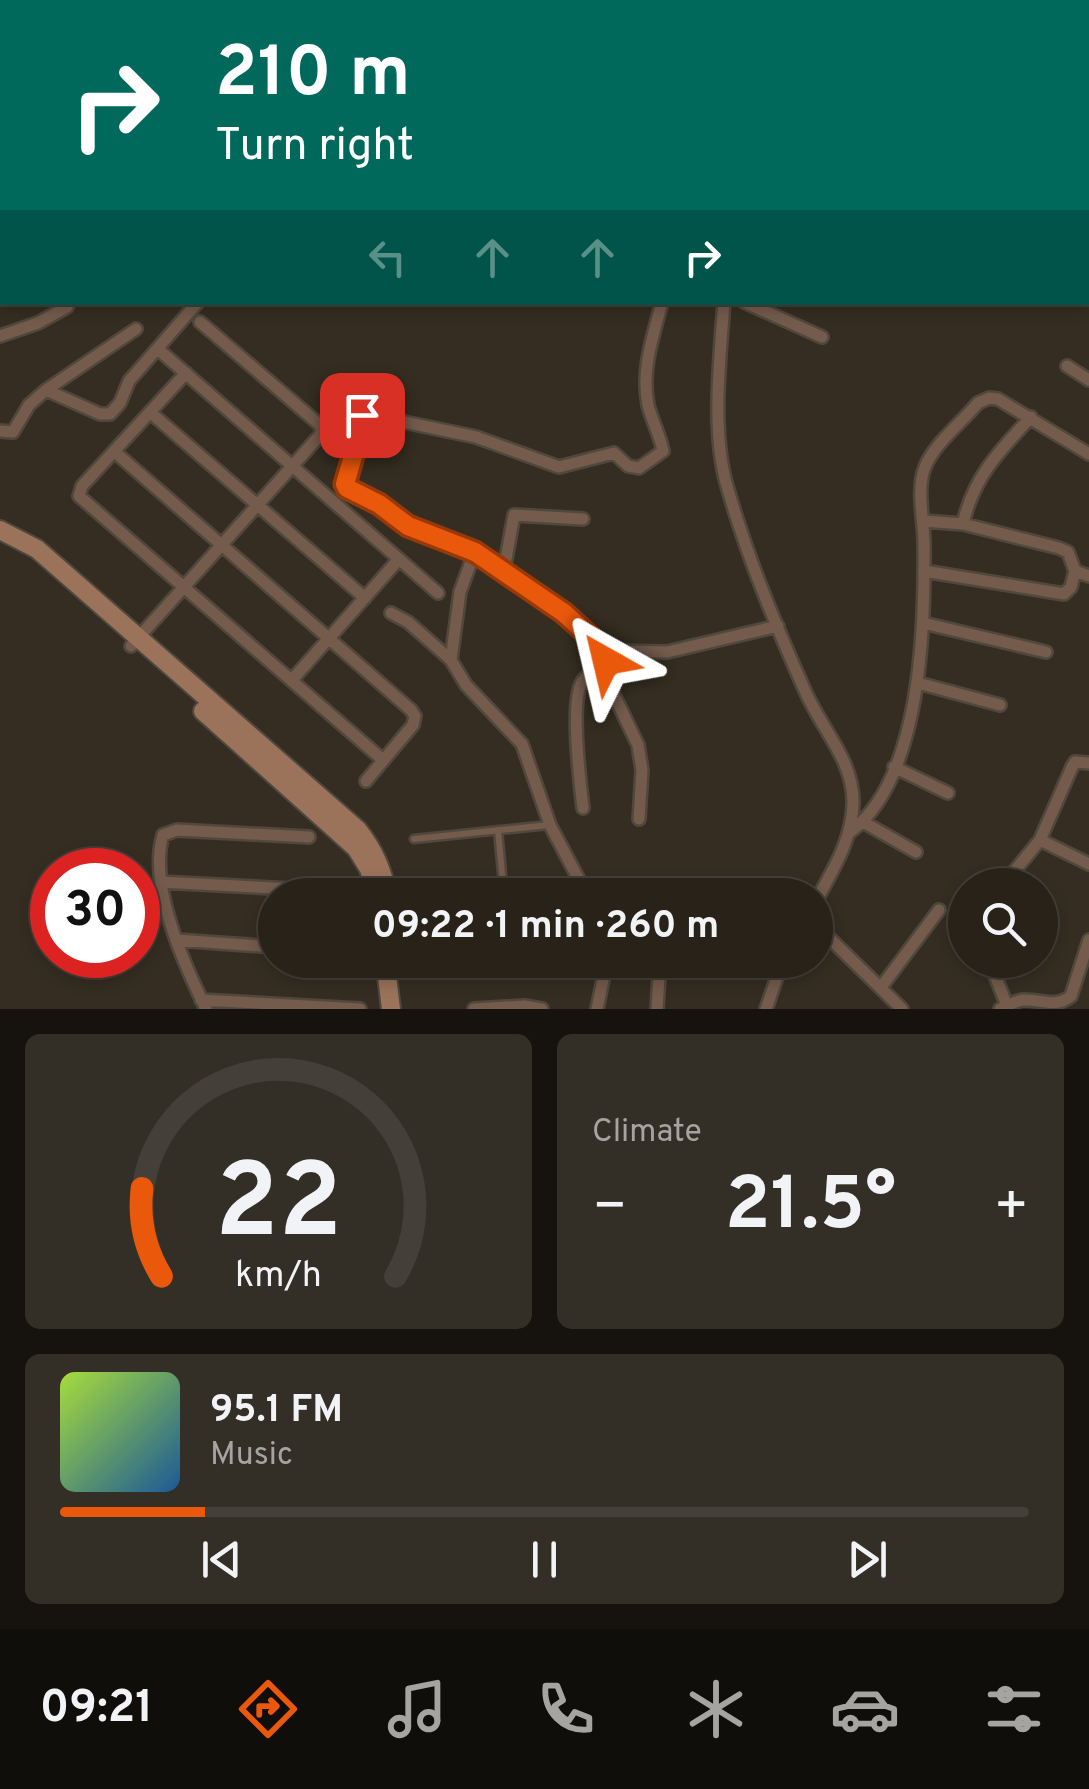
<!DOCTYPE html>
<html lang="en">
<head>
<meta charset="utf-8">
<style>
	:root { --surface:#282219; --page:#342f26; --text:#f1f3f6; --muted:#a5a4a2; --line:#443f38; --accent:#ea580c }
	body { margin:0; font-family:Overpass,sans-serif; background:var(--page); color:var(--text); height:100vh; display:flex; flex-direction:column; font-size:38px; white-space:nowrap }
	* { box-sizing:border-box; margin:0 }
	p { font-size:32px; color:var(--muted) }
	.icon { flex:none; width:55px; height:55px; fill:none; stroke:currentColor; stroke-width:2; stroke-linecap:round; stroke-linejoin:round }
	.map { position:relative; height:1009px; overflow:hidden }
	.panel { display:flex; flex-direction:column; gap:25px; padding:25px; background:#16130e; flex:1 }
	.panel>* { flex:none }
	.hud { position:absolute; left:0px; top:0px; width:1090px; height:305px; box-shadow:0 5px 15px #0003,0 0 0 2px var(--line); background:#00695c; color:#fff; overflow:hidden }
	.tools { position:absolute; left:948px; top:868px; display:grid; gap:20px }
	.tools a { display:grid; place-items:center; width:110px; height:110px; border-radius:50%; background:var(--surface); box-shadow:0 5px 15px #0003,0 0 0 2px var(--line); font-size:50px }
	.speed { position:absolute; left:30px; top:848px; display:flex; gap:20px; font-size:50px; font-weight:700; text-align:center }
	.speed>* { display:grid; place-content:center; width:130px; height:130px; border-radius:50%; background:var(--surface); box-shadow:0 5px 15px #0003,0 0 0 2px var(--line); line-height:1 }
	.speed .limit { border:15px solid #d22; background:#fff; color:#111 }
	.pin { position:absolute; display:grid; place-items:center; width:85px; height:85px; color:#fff; margin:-42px; border-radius:20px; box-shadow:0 5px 15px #0006 }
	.me { position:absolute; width:110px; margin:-55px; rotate:323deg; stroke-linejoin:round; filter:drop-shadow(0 0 8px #0008) }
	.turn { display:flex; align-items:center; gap:35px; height:210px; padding:0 50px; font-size:45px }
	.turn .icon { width:130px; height:130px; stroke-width:2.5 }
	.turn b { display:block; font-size:70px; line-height:85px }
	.lanes { display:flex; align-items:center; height:95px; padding:0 50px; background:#0003; justify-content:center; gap:50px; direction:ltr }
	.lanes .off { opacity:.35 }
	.big { font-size:75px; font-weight:700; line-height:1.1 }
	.panel .card { flex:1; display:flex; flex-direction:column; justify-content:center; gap:15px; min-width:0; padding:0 35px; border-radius:15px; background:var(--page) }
	.panel .dial { align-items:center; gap:0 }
	.dial svg { height:260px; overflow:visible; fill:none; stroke:var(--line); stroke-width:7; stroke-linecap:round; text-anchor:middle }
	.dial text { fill:var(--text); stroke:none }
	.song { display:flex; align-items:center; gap:30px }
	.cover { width:120px; height:120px; border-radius:15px; background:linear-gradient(135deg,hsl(80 70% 55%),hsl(210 70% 35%)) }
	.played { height:10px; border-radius:5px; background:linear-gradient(90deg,var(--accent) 15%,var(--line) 15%) }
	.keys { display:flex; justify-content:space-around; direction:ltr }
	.heat { display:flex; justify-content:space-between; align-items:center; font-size:55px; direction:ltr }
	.panel .tiles { flex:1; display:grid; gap:25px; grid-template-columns:1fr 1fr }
	.card:last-child { grid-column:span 2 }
	.trip { position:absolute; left:258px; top:878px; width:575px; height:100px; border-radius:50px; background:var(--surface); box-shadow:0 5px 15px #0003,0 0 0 2px var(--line); font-weight:700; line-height:100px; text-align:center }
	.tab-bar { display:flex; height:160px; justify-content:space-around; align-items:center; background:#100e0a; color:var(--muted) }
	.tab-bar .icon { width:70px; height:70px }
	.tab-bar .current { color:var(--accent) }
	.tab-bar b { font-size:45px; color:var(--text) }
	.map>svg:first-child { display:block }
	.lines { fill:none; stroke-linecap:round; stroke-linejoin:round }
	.lane-casing { stroke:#50483d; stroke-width:11 }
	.street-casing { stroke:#50483d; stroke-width:16 }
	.secondary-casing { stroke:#50483d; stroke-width:22 }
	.lane { stroke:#745b4c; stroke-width:6 }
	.street { stroke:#745b4c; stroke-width:11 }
	.secondary { stroke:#9a735a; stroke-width:18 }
	.route-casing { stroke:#983908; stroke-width:25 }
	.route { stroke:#ea580c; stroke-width:18 }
</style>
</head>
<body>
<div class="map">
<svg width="1089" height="1009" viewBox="0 0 1089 1009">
	<rect width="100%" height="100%" fill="#352d21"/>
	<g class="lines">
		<defs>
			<path id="lane" d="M498,830L504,895
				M414,839L549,825
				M463,895L504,890"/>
			<path id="street" d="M5,0V2
				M397,0L400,2
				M999,0V2
				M198,2L199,0
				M285,2L286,0
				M1088,173L1089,174
				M724,302C720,358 711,432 727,486C747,557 776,626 806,693C823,731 854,761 853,804C852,841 832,871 815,903
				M744,302L822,337
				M0,336L38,323L67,307
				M159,350L438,593
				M1067,366L1089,380
				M186,373L82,486L79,496L383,760
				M46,390L100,414H110L120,403L129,381L198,302
				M151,413L365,598
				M0,431L13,432L29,405L46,390L136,329
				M116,453L411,710L415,716L413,725L366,781
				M924,521L963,524L1059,548L1068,552L1075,571L1089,576
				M963,524C973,478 999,451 1031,417
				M475,551L460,592L451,660L466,685L522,744L550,825L587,895
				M504,570L514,515L583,519
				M924,571L1064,594L1071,587L1075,571
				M391,613L408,622L451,660
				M923,623L1046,652
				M131,646L322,433L320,425L200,322
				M605,651L667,652L778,626
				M292,680L399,559
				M918,683L1000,705
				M894,767L948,793
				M583,808C580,783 570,702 582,682C587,674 598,667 606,661
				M639,819L642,770L638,745L614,695L605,651L564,613L475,551L408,525L379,504L349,491L345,483L355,446L356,425L366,414L476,437L559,467L614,453L628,466L639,468L663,451C660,435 652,421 648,405C641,369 653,337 662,302
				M863,822L916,852
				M850,832C922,779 925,625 924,544C924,521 916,489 925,467C934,444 962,422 978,403L989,398L998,399L1089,454
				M1040,840L1089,864
				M161,882L311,890
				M1003,885L1040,840L1072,767L1075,762L1089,763
				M693,893L699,895
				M815,924L902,1009
				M177,940L275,947
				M989,960L1007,1006
				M882,986L939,910
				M201,1000L360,1009
				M206,1009C184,964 148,885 163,835L177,830L309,837
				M474,1009L524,1006L542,1009
				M597,1009L607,960
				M657,1009L660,960
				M766,1009L783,960
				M1000,1009C1007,1006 1015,1001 1023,1000C1042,999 1055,1009 1071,996L1089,940"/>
			<path id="secondary" d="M0,530L37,549L358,830C374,850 383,870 387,895
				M203,711L356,848L369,869L373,882
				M385,960L391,1009"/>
		</defs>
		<use href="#lane" class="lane-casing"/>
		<use href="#street" class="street-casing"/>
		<use href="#secondary" class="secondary-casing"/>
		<use href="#lane" class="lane"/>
		<use href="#street" class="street"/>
		<use href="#secondary" class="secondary"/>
	</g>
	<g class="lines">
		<defs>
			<path id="route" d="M362,415L356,425V446L345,484L347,488L379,504L408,526L475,552L564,613L606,651V661"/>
		</defs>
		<use href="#route" class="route-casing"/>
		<use href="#route" class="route"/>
	</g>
</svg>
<div class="tools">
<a><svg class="icon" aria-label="search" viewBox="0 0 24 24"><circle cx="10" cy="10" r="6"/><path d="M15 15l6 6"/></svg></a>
</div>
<div class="speed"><div class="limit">30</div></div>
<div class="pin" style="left:362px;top:415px;background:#d93025"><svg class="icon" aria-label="arrive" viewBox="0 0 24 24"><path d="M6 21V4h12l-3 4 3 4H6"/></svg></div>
<svg class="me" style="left:606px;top:661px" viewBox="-20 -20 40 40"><path d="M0-17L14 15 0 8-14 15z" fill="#ea580c" stroke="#fff" stroke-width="4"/></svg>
<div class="trip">09:22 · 1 min · 260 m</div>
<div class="hud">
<div class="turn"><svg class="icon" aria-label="right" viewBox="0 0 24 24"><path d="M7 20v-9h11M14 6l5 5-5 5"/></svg><div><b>210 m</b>Turn right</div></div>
<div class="lanes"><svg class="icon off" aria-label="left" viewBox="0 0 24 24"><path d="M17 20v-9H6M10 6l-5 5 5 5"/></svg><svg class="icon off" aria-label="ahead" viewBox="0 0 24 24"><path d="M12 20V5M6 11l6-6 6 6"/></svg><svg class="icon off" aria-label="ahead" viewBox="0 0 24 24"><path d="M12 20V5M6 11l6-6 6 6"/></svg><svg class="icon" aria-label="right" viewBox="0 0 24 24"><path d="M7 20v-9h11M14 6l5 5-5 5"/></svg></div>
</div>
</div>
<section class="panel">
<div class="tiles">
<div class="card dial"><svg viewBox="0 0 100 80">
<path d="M14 69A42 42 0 1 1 86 69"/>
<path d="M14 69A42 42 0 0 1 8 42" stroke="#ea580c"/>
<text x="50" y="56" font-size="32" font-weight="700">22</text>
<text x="50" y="72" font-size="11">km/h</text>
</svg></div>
<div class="card"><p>Climate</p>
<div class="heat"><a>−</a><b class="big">21.5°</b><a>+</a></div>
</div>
<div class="card">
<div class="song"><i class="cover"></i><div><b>95.1 FM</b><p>Music</p></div></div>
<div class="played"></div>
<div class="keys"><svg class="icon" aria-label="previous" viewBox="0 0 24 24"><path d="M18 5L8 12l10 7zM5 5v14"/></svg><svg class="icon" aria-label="pause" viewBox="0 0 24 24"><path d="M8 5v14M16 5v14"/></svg><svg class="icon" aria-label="next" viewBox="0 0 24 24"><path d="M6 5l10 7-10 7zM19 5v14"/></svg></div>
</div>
</div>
</section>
<nav class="tab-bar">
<b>09:21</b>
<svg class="icon current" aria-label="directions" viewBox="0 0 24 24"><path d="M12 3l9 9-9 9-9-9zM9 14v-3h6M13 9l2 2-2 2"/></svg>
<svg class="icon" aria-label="music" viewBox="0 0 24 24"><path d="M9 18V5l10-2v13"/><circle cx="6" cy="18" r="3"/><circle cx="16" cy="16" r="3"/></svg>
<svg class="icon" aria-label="phone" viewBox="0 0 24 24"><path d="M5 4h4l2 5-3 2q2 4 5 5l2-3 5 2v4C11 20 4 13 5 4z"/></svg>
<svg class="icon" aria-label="climate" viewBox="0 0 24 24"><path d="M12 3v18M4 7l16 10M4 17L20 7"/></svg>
<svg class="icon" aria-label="car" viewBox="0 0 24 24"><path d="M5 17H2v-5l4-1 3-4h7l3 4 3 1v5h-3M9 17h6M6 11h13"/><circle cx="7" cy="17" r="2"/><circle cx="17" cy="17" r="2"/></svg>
<svg class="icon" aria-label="filters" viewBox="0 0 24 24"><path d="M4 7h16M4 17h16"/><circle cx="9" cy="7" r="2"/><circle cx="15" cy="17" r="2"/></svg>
</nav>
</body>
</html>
